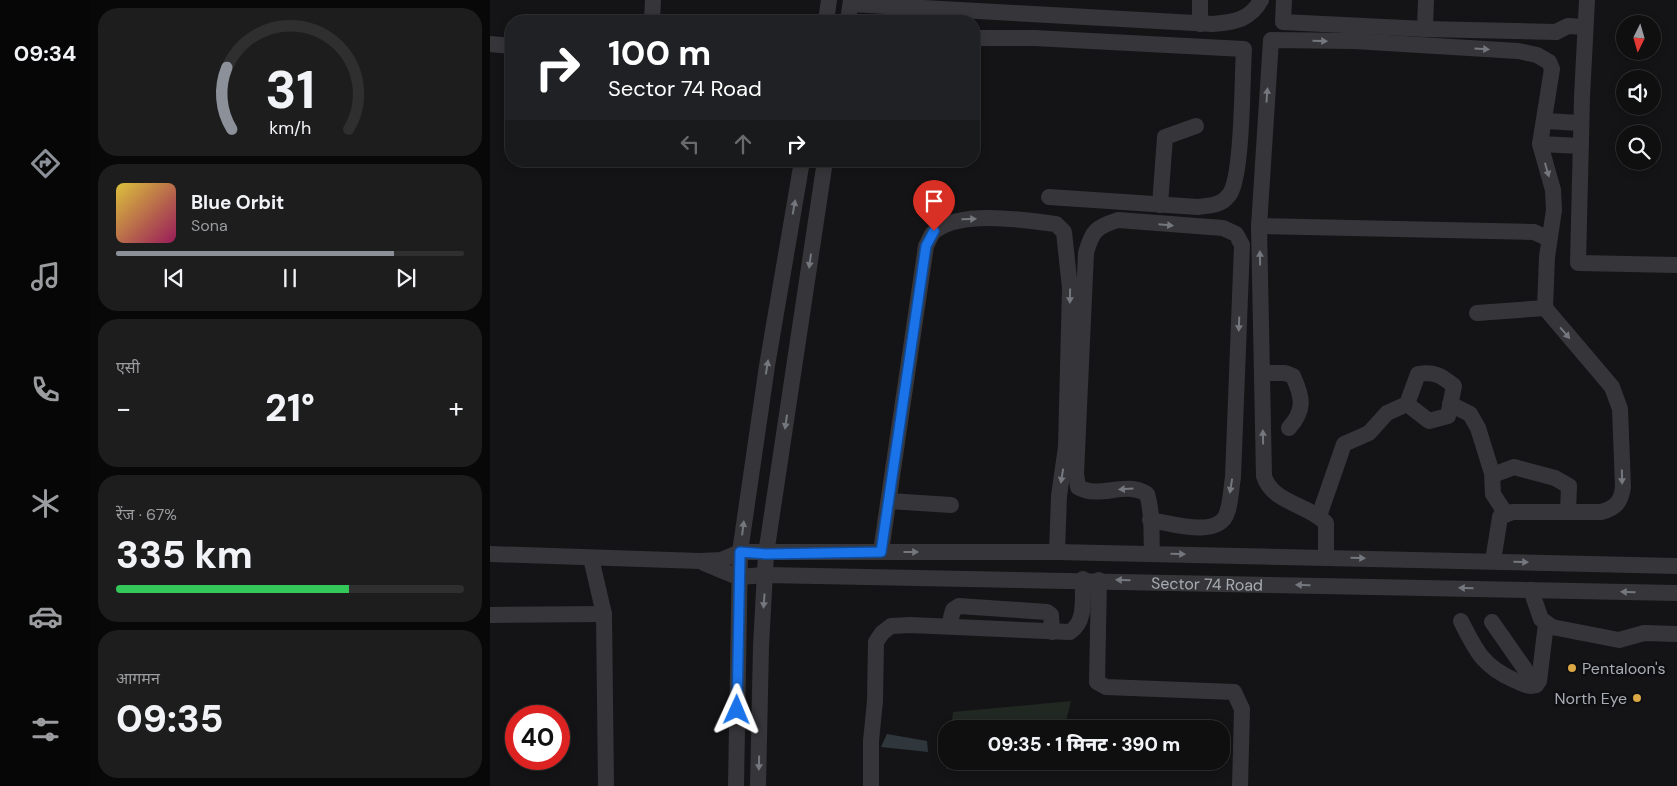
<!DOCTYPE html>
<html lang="hi">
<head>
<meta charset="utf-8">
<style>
	:root { --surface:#0f0f10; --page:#1d1d1e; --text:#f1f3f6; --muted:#9b9c9f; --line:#2f2f30; --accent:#8c9099 }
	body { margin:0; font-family:"DM Sans","Noto Sans Devanagari",sans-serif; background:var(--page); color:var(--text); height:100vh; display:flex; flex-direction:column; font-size:19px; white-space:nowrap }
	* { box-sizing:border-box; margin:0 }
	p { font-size:16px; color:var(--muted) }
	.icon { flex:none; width:28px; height:28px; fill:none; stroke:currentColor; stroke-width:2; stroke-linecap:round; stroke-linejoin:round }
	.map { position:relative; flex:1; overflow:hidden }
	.drawer { display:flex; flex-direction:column; gap:8px; padding:8px; background:#080809; width:400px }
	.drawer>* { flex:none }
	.banner { position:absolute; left:15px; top:15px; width:475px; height:152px; border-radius:20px; box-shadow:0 2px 8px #0003,0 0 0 1px var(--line); background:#202124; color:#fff; overflow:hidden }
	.needle { width:32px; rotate:185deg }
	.tools { position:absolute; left:1126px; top:15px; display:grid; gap:10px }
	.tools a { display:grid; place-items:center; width:45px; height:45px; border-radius:50%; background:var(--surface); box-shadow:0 2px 8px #0003,0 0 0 1px var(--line); font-size:25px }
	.speed { position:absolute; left:15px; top:705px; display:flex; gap:10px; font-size:25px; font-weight:700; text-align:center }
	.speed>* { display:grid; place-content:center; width:65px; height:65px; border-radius:50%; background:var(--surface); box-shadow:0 2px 8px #0003,0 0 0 1px var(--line); line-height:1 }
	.speed .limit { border:8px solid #d22; background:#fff; color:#111 }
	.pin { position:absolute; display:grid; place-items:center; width:42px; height:42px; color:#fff; margin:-51px -21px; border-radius:50% 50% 50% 0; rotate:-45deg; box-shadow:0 0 5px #0007 }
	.pin .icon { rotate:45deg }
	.me { position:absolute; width:55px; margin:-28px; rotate:1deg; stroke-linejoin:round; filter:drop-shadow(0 0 4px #0008) }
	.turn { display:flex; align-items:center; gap:18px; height:105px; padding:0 20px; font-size:22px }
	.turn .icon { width:65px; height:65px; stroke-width:2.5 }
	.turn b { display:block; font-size:35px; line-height:42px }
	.lanes { display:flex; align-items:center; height:48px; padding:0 20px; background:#0003; justify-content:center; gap:25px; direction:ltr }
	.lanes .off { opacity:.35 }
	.big { font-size:38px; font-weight:800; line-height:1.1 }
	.drawer .tile { flex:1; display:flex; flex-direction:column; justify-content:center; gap:8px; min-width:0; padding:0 18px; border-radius:20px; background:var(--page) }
	.drawer .dial { align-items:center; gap:0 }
	.dial svg { height:130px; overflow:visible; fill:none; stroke:var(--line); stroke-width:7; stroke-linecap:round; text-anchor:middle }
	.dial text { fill:var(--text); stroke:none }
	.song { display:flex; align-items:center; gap:15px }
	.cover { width:60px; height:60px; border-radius:8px; background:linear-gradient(135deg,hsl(50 70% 55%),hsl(330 70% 35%)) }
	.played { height:5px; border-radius:2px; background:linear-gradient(90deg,var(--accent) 80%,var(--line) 80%) }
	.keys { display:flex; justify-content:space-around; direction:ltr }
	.heat { display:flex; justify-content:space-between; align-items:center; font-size:28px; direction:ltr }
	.charge { height:8px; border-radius:4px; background:linear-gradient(90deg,#34c759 67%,var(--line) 0) }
	.trip { position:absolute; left:448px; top:720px; width:292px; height:50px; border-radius:20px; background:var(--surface); box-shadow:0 2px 8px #0003,0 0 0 1px var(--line); font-weight:800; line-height:50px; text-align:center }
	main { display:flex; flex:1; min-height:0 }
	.dock { display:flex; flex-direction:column; width:90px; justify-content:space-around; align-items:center; background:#060606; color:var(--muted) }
	.dock .icon { width:35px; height:35px }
	.dock .selected { color:var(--accent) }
	.dock b { font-size:22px; color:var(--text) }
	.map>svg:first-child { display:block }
	.green { fill:#212821 }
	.water { fill:#2f373d }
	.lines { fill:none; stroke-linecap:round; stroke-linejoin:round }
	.minor { stroke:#36363a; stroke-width:16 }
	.oneway { fill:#74777d }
	.route-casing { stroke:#114b97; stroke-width:12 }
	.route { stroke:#1a73e8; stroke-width:9 }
	.poi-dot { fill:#dca745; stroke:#0f0f11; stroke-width:2 }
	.labels { text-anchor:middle; stroke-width:5; stroke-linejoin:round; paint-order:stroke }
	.street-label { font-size:16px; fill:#a7acb4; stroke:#0f0f11 }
	.poi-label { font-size:16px; fill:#a7acb4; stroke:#0f0f11; text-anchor:start }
</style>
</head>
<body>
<main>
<nav class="dock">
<b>09:34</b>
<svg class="icon selected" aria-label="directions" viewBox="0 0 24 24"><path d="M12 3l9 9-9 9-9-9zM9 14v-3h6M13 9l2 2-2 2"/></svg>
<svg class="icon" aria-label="music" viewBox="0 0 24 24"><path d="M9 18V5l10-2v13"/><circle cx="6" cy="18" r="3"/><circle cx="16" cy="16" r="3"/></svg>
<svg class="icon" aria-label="phone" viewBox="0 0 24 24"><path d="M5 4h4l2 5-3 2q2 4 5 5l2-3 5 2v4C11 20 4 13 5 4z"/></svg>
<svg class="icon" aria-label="climate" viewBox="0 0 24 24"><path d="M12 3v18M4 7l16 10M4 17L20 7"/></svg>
<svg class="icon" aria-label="car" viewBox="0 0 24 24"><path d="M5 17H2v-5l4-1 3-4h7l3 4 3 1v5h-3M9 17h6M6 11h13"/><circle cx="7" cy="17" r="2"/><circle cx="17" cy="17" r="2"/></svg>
<svg class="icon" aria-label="filters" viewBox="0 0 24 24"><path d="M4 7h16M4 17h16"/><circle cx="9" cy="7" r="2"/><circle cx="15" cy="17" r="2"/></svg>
</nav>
<section class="drawer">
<div class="tile dial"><svg viewBox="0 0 100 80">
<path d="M14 69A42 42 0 1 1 86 69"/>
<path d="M14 69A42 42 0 0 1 11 31" stroke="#8c9099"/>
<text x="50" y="56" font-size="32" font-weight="700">31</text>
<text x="50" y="72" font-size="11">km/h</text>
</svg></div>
<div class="tile">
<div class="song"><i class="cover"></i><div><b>Blue Orbit</b><p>Sona</p></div></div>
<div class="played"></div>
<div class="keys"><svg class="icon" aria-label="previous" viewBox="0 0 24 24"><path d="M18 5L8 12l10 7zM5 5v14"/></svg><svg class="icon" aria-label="pause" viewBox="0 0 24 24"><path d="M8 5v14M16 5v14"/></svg><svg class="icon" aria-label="next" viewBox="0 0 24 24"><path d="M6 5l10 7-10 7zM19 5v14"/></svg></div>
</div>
<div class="tile"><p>एसी</p>
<div class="heat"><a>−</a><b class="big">21°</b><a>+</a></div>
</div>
<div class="tile"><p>रेंज · 67%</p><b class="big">335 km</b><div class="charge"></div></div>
<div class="tile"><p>आगमन</p><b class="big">09:35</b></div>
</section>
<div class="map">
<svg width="1187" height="786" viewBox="0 0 1187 786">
	<rect width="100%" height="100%" fill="#141416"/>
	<path class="green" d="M581,701L574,729H461L463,712Z
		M457,761H516L456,769Z"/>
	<path class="water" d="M397,734L437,741L438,752L391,747Z"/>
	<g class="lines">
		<g class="minor">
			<path d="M710,0V24"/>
			<path d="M794,0L793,22L935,29"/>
			<path d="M936,0L935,29L1066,32L1078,26L1095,27"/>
			<path d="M1097,0L1092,97L1088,263L1187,265"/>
			<path d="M361,4L723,24C745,22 760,20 771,0"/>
			<path d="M162,21L163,0"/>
			<path d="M336,21L339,0"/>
			<path d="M358,21L361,0"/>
			<path d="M484,38H544L754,49C752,77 753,178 739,195C731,206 720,205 708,207L559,197"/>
			<path d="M0,44L21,46"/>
			<path d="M1055,121L1091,123"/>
			<path d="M1050,144L1091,146"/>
			<path d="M670,205L675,137L706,126"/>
			<path d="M769,226L1044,232L1059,239"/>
			<path d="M987,313L1055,308"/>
			<path d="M772,373H795L803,376C813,398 815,410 799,428"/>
			<path d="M960,404L980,414L988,428L1002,473L1003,494L1016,514"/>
			<path d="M1003,475L1024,467L1065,478L1079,486L1078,512"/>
			<path d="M399,501L461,505"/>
			<path d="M829,516L854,444L879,433L897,413L917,404L939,421L958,416L964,386C952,376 944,371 928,374L917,404"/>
			<path d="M660,520C680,523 728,539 737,513C741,502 741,489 743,477L752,245L746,234L733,228L628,220C606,227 602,231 596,253L586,474L588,487C610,500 634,480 657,494C663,513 661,534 662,554"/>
			<path d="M391,551L436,246C439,241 441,233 446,230C473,210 534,220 566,224L574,232L580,288L576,447L569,496L567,552"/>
			<path d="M0,554L210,561L231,560L250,552H567L1187,566"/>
			<path d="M101,558L114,614L116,786"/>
			<path d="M836,558V523C818,504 782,503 774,476L769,226L781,40L864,41L1028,51L1047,55L1059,62L1062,69L1050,144L1063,190L1064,210L1057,257L1055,308L1122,387L1130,409L1133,487C1131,502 1126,508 1111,512H1022L1010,517L1003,561"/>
			<path id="s1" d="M214,563L248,577L276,575L1187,593"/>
			<path d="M609,580L607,682L616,687L744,692L752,709L750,786"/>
			<path d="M1041,590L1051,619L1062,627L1129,640L1154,633L1187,634"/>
			<path d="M0,615L114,614"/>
			<path d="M971,621C986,651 993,666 1024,680C1032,683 1038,688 1046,685"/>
			<path d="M1002,622L1046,685"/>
			<path d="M459,626L463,610L469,606L557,612L561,615L562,632"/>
			<path d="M1046,685L1049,681L1056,624"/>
			<path d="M246,786L250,552L277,366L312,161"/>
			<path d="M268,786L271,646L276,554L335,161"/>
			<path d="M381,786V741L385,701L386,642L392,633L401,626L420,625L580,632C597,621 592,597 593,579"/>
		</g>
	</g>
	<defs><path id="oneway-solid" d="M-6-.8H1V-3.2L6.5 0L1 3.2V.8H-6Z" transform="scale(1.25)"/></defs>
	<g class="oneway">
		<use href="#oneway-solid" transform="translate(830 41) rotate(1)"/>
		<use href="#oneway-solid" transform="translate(992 49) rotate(3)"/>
		<use href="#oneway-solid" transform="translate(777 95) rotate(-86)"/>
		<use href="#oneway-solid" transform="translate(1057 170) rotate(74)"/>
		<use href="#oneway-solid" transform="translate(304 207) rotate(-80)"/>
		<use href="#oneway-solid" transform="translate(479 219) rotate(-2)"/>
		<use href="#oneway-solid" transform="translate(676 225) rotate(5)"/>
		<use href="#oneway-solid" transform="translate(770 258) rotate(-91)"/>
		<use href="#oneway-solid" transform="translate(320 261) rotate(98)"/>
		<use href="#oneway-solid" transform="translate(580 296) rotate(91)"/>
		<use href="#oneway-solid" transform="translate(749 324) rotate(92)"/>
		<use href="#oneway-solid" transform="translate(1075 333) rotate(49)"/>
		<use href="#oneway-solid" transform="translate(277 367) rotate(-81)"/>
		<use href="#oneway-solid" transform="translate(296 422) rotate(98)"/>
		<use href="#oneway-solid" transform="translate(773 437) rotate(-91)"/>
		<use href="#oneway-solid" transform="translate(572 476) rotate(99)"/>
		<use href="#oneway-solid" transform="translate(1132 477) rotate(89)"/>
		<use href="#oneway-solid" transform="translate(741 486) rotate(99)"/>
		<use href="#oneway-solid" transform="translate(636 489) rotate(176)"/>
		<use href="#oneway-solid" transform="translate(253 528) rotate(-83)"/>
		<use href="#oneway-solid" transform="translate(421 552)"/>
		<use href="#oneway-solid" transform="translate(688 554) rotate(1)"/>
		<use href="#oneway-solid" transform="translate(868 558) rotate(1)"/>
		<use href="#oneway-solid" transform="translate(1031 562) rotate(1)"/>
		<use href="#oneway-solid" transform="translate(633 580) rotate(-178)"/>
		<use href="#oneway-solid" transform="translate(813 585) rotate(-179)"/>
		<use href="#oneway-solid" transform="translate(976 588) rotate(-179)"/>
		<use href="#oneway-solid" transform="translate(1138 592) rotate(-179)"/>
		<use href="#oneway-solid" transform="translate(274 601) rotate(94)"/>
		<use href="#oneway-solid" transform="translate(269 763) rotate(91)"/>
	</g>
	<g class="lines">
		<defs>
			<path id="route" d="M247,710L250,552L276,554L391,552L436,246L444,231"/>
		</defs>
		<use href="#route" class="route-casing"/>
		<use href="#route" class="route"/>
	</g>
	<g class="poi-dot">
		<circle cx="1082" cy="668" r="5"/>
		<circle cx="1147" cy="698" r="5"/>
	</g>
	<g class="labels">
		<g class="street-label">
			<text dy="6" stroke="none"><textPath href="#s1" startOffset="506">Sector 74 Road</textPath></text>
		</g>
		<g class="poi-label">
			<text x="1092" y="674">Pentaloon's</text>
			<text x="1137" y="704" text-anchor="end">North Eye</text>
		</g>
	</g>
</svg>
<div class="tools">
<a><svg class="needle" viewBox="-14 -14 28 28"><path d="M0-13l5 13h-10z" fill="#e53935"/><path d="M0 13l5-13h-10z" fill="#9b9c9f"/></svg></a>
<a><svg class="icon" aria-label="sound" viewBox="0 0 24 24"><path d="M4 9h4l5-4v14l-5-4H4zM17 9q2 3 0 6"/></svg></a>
<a><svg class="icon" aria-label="search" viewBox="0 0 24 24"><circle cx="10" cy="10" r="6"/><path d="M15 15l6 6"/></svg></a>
</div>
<div class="speed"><div class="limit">40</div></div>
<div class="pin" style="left:444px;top:231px;background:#d93025"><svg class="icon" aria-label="arrive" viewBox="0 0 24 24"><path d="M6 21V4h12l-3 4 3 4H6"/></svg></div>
<svg class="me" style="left:247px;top:710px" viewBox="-20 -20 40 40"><path d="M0-17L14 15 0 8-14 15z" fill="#1a73e8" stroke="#fff" stroke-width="4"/></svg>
<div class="trip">09:35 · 1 मिनट · 390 m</div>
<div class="banner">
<div class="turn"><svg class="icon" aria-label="right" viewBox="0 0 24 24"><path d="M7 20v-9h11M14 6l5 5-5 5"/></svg><div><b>100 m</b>Sector 74 Road</div></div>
<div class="lanes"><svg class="icon off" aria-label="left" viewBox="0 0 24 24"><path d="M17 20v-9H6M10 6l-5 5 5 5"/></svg><svg class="icon off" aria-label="ahead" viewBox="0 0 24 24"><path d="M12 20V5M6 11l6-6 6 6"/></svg><svg class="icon" aria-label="right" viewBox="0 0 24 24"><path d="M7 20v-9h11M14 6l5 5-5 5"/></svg></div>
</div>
</div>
</main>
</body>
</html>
